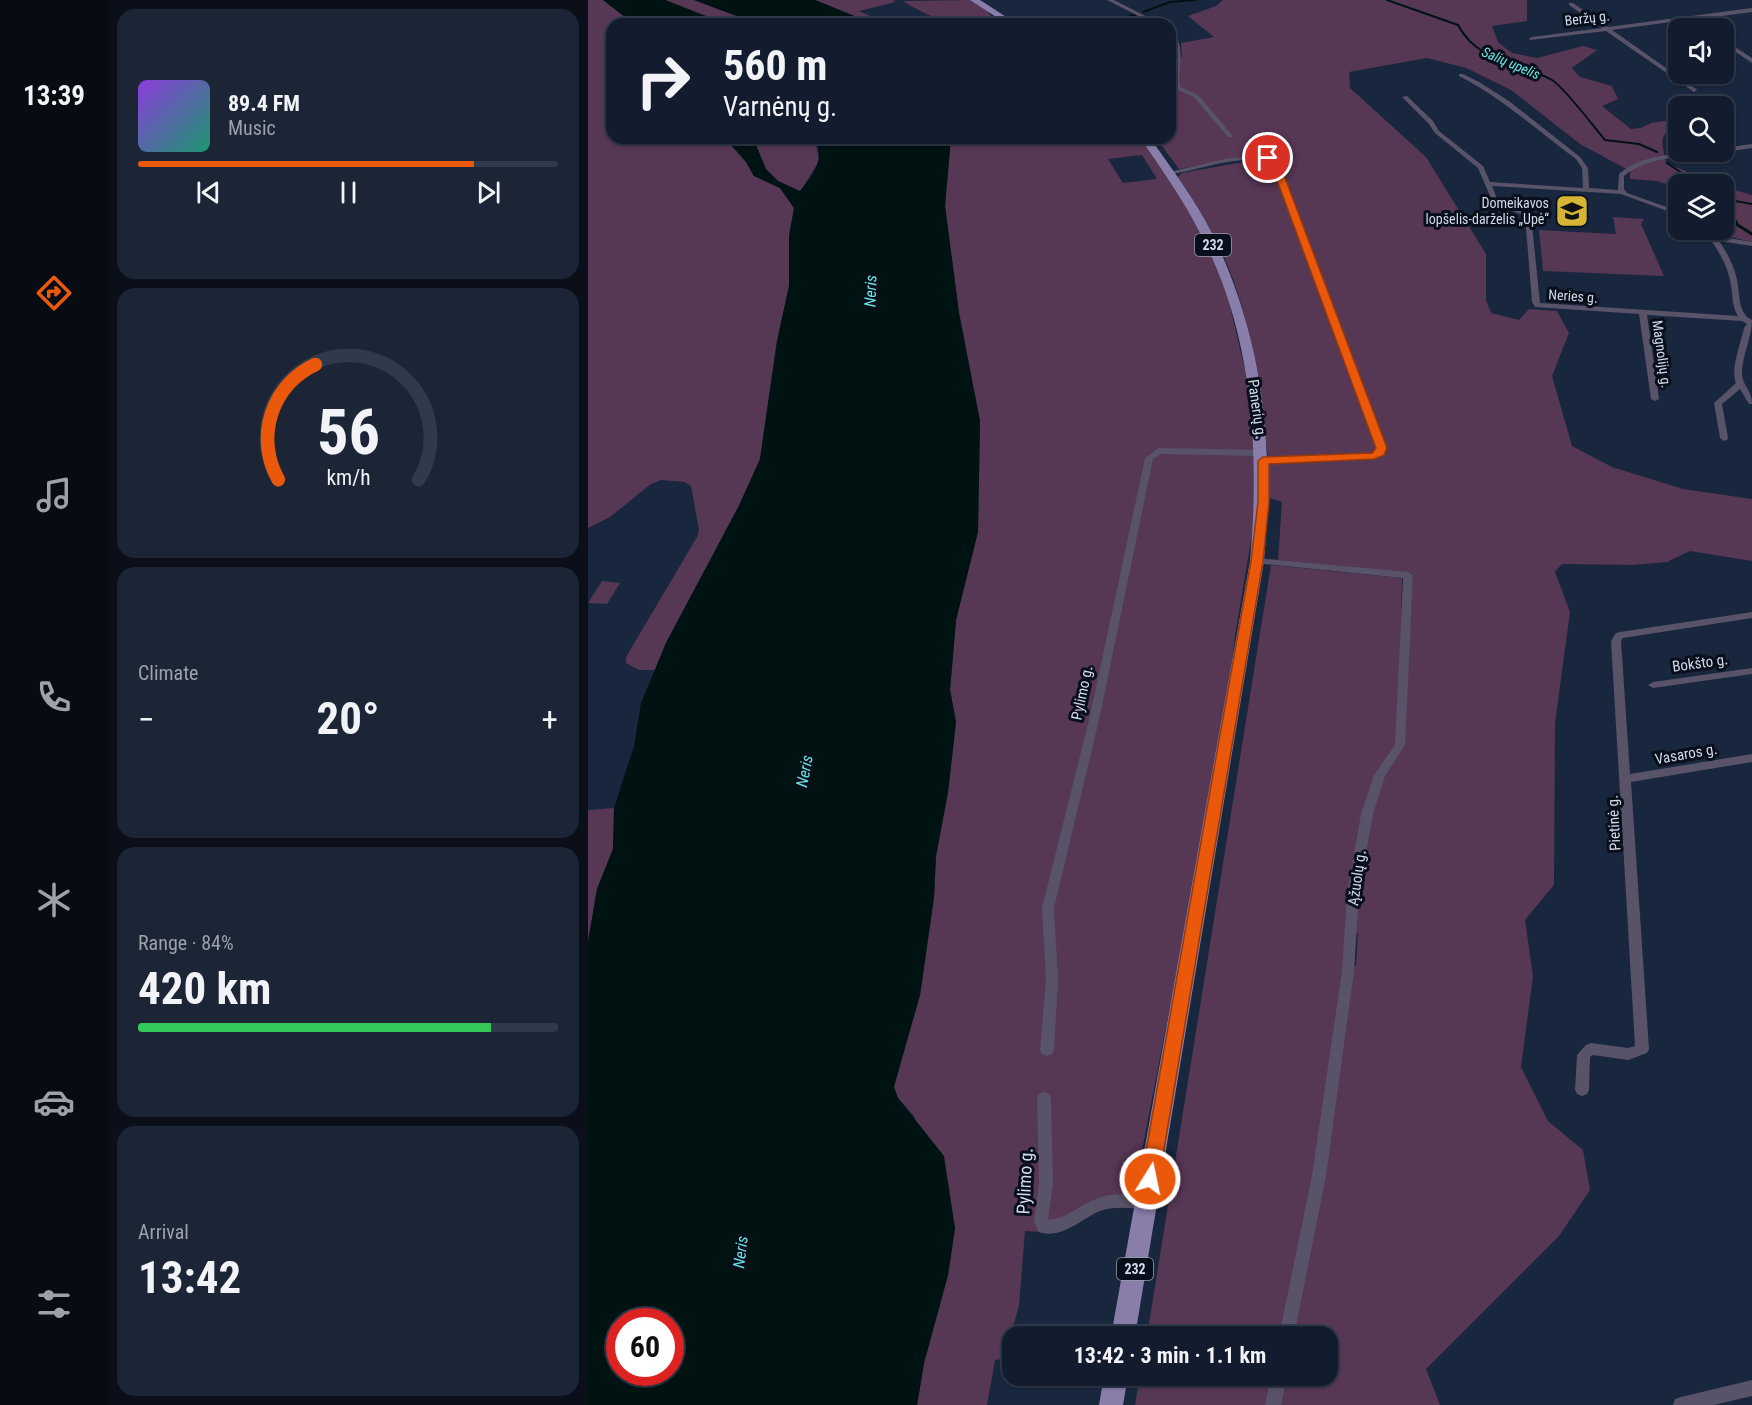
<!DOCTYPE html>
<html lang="en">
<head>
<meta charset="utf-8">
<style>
	:root { --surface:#121c2e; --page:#1b2536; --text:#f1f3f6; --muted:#9ca1aa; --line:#313a4a; --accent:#ea580c }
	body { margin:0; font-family:"Roboto Condensed",sans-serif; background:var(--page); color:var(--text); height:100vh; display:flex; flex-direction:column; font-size:22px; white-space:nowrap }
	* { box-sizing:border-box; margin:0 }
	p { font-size:20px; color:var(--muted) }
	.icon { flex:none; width:33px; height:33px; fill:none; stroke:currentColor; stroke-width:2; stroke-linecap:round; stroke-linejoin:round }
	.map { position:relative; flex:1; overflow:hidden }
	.panel { display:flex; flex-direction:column; gap:9px; padding:9px; background:#0a0f19; width:480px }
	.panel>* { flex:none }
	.hud { position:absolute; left:18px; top:18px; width:570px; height:126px; border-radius:18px; box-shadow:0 2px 4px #0004,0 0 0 2px var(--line); background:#121c2e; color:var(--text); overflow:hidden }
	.buttons { position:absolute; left:1080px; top:18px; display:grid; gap:12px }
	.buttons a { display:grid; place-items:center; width:66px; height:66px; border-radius:12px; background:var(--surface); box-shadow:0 2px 4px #0004,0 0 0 2px var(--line); font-size:30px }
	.speed { position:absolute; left:18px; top:1308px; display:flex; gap:12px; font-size:30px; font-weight:700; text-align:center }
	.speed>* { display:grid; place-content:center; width:78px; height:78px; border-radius:50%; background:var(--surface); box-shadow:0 2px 4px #0004,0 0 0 2px var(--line); line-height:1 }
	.speed .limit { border:9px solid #d22; background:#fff; color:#111 }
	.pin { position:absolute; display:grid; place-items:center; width:51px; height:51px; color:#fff; margin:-26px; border:3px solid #fff; border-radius:50%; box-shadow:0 2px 6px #0007 }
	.me { position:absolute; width:66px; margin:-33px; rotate:10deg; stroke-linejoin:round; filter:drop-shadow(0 0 4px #0008) }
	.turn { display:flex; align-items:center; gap:21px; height:126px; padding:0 18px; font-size:27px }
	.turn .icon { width:78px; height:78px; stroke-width:2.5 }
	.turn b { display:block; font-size:42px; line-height:51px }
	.big { font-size:45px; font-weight:700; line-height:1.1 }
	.panel .card { flex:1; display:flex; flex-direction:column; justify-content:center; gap:9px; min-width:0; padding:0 21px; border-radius:18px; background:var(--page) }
	.panel .dial { align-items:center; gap:0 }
	.dial svg { height:156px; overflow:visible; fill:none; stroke:var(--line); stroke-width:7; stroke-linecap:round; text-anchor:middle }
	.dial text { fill:var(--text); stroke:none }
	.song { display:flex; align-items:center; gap:18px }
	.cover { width:72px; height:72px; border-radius:9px; background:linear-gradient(135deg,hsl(270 70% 55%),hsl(160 70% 35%)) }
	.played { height:6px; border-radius:3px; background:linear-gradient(90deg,var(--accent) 80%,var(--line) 80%) }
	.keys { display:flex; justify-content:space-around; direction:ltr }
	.heat { display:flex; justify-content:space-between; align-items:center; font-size:33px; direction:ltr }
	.charge { height:9px; border-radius:4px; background:linear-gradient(90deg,#34c759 84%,var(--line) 0) }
	.trip { position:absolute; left:414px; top:1326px; width:336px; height:60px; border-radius:18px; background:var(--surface); box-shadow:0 2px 4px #0004,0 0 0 2px var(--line); font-weight:700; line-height:60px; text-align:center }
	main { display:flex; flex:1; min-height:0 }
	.tabs { display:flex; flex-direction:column; width:108px; justify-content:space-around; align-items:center; background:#070b12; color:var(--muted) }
	.tabs .icon { width:42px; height:42px }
	.tabs .active { color:var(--accent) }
	.tabs b { font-size:27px; color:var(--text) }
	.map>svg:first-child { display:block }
	.green { fill:#563754; fill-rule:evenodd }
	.water { fill:#001313; fill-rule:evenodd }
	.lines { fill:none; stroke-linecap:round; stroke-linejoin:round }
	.stream-far1 { stroke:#001313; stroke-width:2 }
	.stream { stroke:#001313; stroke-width:3 }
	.street { fill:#585368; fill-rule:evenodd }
	.primary { fill:#897eaa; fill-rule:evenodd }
	.route { fill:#ea580c; stroke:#983908; stroke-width:1.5 }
	.labels { text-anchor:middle; stroke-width:6; stroke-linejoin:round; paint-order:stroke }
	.far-street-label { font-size:14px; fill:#d2dbec; stroke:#090f1a }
	.far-water-label { font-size:14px; font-style:italic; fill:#6ae3e2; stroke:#090f1a }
	.far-poi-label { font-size:14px; fill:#d2dbec; stroke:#090f1a; text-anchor:end }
	.shield { fill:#090f1a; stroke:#969ead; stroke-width:1.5 }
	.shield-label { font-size:14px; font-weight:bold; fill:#d2dbec }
	.street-label { font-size:15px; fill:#d2dbec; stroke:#090f1a }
	.water-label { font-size:16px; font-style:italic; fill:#6ae3e2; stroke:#090f1a }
	.near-street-label { font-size:18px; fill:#d2dbec; stroke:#090f1a }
</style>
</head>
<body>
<main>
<nav class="tabs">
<b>13:39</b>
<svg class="icon active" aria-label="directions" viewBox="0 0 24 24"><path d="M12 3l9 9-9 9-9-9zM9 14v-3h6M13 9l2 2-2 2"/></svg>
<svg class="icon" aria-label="music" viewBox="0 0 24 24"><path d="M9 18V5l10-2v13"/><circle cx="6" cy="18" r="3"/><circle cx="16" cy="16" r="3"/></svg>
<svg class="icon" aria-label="phone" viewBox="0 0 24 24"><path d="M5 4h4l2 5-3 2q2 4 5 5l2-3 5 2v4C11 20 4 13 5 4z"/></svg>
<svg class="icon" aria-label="climate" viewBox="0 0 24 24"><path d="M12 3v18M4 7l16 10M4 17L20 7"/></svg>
<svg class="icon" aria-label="car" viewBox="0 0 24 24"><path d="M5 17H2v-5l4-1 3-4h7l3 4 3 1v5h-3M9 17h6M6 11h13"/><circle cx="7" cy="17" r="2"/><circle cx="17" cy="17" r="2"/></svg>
<svg class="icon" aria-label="filters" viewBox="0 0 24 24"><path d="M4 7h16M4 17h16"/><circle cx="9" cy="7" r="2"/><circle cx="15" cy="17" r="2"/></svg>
</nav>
<section class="panel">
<div class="card">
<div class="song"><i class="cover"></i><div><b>89.4 FM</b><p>Music</p></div></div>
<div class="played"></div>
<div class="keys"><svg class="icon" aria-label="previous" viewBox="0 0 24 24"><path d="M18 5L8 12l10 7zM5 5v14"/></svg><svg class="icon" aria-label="pause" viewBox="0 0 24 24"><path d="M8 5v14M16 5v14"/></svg><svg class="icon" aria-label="next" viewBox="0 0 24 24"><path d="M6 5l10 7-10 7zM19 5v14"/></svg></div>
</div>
<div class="card dial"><svg viewBox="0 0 100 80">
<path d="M14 69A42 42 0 1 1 86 69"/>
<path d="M14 69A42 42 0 0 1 33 10" stroke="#ea580c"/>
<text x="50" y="56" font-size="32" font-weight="700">56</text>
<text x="50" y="72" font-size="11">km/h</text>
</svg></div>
<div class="card"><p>Climate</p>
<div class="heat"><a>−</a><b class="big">20°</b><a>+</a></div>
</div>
<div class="card"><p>Range · 84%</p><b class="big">420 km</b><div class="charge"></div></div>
<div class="card"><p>Arrival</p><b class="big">13:42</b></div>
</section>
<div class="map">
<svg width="1164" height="1405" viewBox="0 0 1164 1405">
	<rect width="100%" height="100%" fill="#18263e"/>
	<path class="green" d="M0,0H15L46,24H24V138H137L158,162L166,176L192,188L206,208L201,236V286L189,341L172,459L151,505L78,643L67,670H51L38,663V657L109,537L111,530L103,486L97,482L73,480L63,484L22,517L0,528Z
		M77,0H106L170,24H138Z
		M227,0H305L308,2L271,11L300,24H286Z
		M382,0L399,10L403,16L357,24C342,14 331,12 315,1Z
		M635,0H939V21L904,26L910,42L924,53L949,58L995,46L1009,50L984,68L992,77L1024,86L1030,99L1014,106L1043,129L1053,128L1063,123L1090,119V128C1068,132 1075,145 1078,163L1129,184H1090V187L1068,181L1042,179V171L992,144L923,90L878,68L839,58L761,72L762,88L838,157L898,254V300L903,313L931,320L941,309L969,311L981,333L964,376L984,446L1024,467L1095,489L1164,499V561L1102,551L1079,562L1044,565L974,564L967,572L982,612L967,724L966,885L937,920L945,976L933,1067L960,1121L995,1150L1002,1190L971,1236L838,1369L852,1405H689L695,1376H740V1336H703L738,1164L764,967L768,965L770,934L766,930L770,884L783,817L795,777L815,745L825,574L690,560L694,502L681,498V464L794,455L796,449L690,162C669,150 616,165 591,169L568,138H582V73L586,72L589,58L594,57L593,43L626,37L600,16L628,6Z
		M165,138L227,140L231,161L212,192L190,181L178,169Z
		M363,138H552L584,180L626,259L640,298L666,408L669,449L664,535L647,635L637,723L543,1207L513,1208L489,1224L468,1233L437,1231L431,1306L416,1359L407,1360L399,1405H329L336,1363L360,1275L367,1228L326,1116L310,1098L305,1087L332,995L346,897L348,856L360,792L368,722L362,690L368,620L390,531L392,421L371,313L357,206ZM554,155L569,179L535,183L520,159Z
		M666,160L684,163L790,447L784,454L689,459L680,457C672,383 662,307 628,240C617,218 604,197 590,177L594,173Z
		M1136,187L1164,195V242L1130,234L1125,230H1136Z
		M1025,217L1056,219L1053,224L1076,276L955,271L951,230L1028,234Z
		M683,565L814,578L810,743L788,776L757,949L730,1164L695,1336H559Z
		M14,581L32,583L19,604L0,603Z
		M26,808L25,849L9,889L0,942V810Z
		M552,1376H687L681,1405H547Z"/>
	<path class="water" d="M15,0H77L138,24H46Z
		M106,0H227L286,24H170Z
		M137,138H165L178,169L190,181L212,191C224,176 240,157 225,138H363L357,206L371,313L392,421L390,532L368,620L362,690L368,722L360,792L348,856L346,897L332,995L306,1087L310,1098L356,1156L367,1228L360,1275L336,1363L329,1405H0V942L9,889L25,849L26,808L46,746L53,703L78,643L151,506L172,459L189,341L201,286V236L206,208L192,188L166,176L158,162ZM32,1322H82V1372H32Z"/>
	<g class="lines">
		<path class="stream-far1" d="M799,0L870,25C890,63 930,61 964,80C976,87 1006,127 1017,140L1051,144L1069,152
			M555,12L582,2L608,0
			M517,24L549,14
			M1079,163L1110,184
			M1136,199L1150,225
			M1136,199L1164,204"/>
		<path class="stream" d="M1148,224L1164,234"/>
		<path class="street" d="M519,0H526L573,24H566Z
			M981,3H985L1020,27L1164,8V12L1104,20L1116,28H1111L1098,20L1024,30L1108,89L1109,90L1106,92L1018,31L942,40L941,39L944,37L1014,28L981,5Z
			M582,30C600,45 589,67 592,87L610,95L644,135V137H640L606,97L586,88C585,76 588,65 587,54C587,45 582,39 582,30Z
			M1136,40L1164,58V63L1136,44Z
			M871,74H875L891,82L921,101L992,157L1000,168L1001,188L1030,190L1031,174C1055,153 1098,152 1129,152L1126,154C1097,157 1059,156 1036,176V189L1039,193L1090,211V215L1033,194L904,186L910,201L943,215L952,303L1150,316C1143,305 1145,292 1142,280C1138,261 1127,245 1115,230H1122L1128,236L1164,242V246L1131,241C1139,252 1145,264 1148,276C1153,291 1148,312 1164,320C1164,338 1154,355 1154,373C1154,386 1164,389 1164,404H1161L1152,389L1134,404L1140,438L1139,440L1136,441L1132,438L1126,403L1148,383C1142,370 1153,342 1156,328L1159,324L1154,321L1059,315L1071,399L1067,401L1063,399L1051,314L947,307L944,302L937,216L905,203L890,168L847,133L840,123L814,97L819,96L845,121L851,131L895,166L902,182L995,188L994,168L988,159C949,130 914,98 871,76Z
			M1164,144V148L1136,152H1134L1136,148Z
			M665,156L677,157L690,162L797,448L795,455L789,458L675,464L671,461L675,458L784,453L788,452L789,448L684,163C653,153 616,169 584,174L581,172L637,159Z
			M571,448L675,450L679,453L675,456L573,454L565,459L511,720L466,908L470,980L466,1050L464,1054L459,1056L454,1054L452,1050L458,980L454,908L501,720L557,458Z
			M669,558L820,572L825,575L817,745L797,776L785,814L771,894L766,971L738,1176L706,1336H691L724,1176L754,971L759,894L773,814L786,775L807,745L815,578L666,563L664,561L666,559Z
			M1164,612V618L1035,638L1033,641L1042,774L1164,754V762L1043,782L1061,1049L1059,1053L1040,1060L1005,1055L1002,1057L1001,1090L999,1094L994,1096L989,1094L987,1090L989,1055L998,1045L1003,1043L1040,1048L1047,1046L1023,641L1028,633L1032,632Z
			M1164,668V674L1065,688L1060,685L1065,682Z
			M456,1092L461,1094L463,1098L465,1184L460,1220C476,1219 486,1210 499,1203C518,1193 538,1193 559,1194L564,1196L566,1201L564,1206C549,1211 529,1204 512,1211C493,1219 473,1240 451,1232L446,1222L451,1184L449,1098L451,1094Z
			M683,1376H699L693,1405H677Z
			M1164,1380V1396L1126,1405H1085L1087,1399L1093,1397Z"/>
		<path class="primary" d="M382,0H392L429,24H419Z
			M552,138H562C584,169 607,199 624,233C676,340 686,445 676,561L547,1336H523L662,561C672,449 665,332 611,231C594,198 573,168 552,138Z
			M516,1376H540L535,1405H511Z"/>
	</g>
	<path class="route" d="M680,156L691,162L799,448L796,455L786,459L681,464V502L675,561L571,1179L569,1185L562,1188L556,1185L553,1179L663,561L670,502V461L675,457L784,453L788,448L683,164L676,158Z"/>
	<defs>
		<symbol id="school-square" viewBox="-11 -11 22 22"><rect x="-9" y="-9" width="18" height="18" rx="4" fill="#d6b534" stroke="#090f1a"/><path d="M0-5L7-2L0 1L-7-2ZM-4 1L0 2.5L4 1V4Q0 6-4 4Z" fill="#111"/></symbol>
	</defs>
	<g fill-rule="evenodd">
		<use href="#school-square" x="965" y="192" width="38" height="38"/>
	</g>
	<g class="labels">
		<g class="far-street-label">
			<text transform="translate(999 18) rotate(-7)" y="5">Beržų g.</text>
			<text transform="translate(985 296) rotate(4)" y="5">Neries g.</text>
			<text transform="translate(1074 354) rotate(82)" y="5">Magnolijų g.</text>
		</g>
		<g class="far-water-label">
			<text transform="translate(923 63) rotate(23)" y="5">Salių upelis</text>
		</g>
		<g class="far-poi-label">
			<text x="961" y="208">Domeikavos<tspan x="961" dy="16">lopšelis-darželis „Upė“</tspan></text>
		</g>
		<g class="shield">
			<rect x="607" y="234" width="36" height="22" rx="4.5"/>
			<rect x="529" y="1258" width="36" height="22" rx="4.5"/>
		</g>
		<g class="shield-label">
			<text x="625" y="250">232</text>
			<text x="547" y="1274">232</text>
		</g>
		<g class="street-label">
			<text transform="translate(669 409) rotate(82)" y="5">Panerių g.</text>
			<text transform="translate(1112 663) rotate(-8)" y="5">Bokšto g.</text>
			<text transform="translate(494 693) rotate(-78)" y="5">Pylimo g.</text>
			<text transform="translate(1098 754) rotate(-10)" y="5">Vasaros g.</text>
			<text transform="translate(1026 823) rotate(-93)" y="5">Pietinė g.</text>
			<text transform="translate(769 878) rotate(-82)" y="5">Ąžuolų g.</text>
		</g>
		<g class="water-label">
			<text transform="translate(282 291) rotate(-88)" y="6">Neris</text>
			<text transform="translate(216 771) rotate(-79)" y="6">Neris</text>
			<text transform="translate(152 1252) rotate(-83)" y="6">Neris</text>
		</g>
		<g class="near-street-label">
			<text transform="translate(437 1181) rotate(-87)" y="6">Pylimo g.</text>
		</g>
	</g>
</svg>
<div class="buttons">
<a><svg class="icon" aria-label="sound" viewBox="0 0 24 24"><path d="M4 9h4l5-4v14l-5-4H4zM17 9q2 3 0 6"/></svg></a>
<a><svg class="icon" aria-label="search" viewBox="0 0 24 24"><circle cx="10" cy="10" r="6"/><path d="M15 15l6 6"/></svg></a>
<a><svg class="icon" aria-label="layers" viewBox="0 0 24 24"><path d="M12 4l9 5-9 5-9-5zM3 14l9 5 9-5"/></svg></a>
</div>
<div class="speed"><div class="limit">60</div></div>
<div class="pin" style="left:680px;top:158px;background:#d93025"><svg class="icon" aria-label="arrive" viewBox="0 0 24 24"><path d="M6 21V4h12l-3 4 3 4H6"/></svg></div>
<svg class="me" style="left:562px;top:1179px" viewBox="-20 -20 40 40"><circle r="17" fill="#ea580c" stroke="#fff" stroke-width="3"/><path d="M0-11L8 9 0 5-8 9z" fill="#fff"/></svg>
<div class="trip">13:42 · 3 min · 1.1 km</div>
<div class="hud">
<div class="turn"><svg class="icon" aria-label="right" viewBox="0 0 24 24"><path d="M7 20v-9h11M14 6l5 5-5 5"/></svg><div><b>560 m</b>Varnėnų g.</div></div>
</div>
</div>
</main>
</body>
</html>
